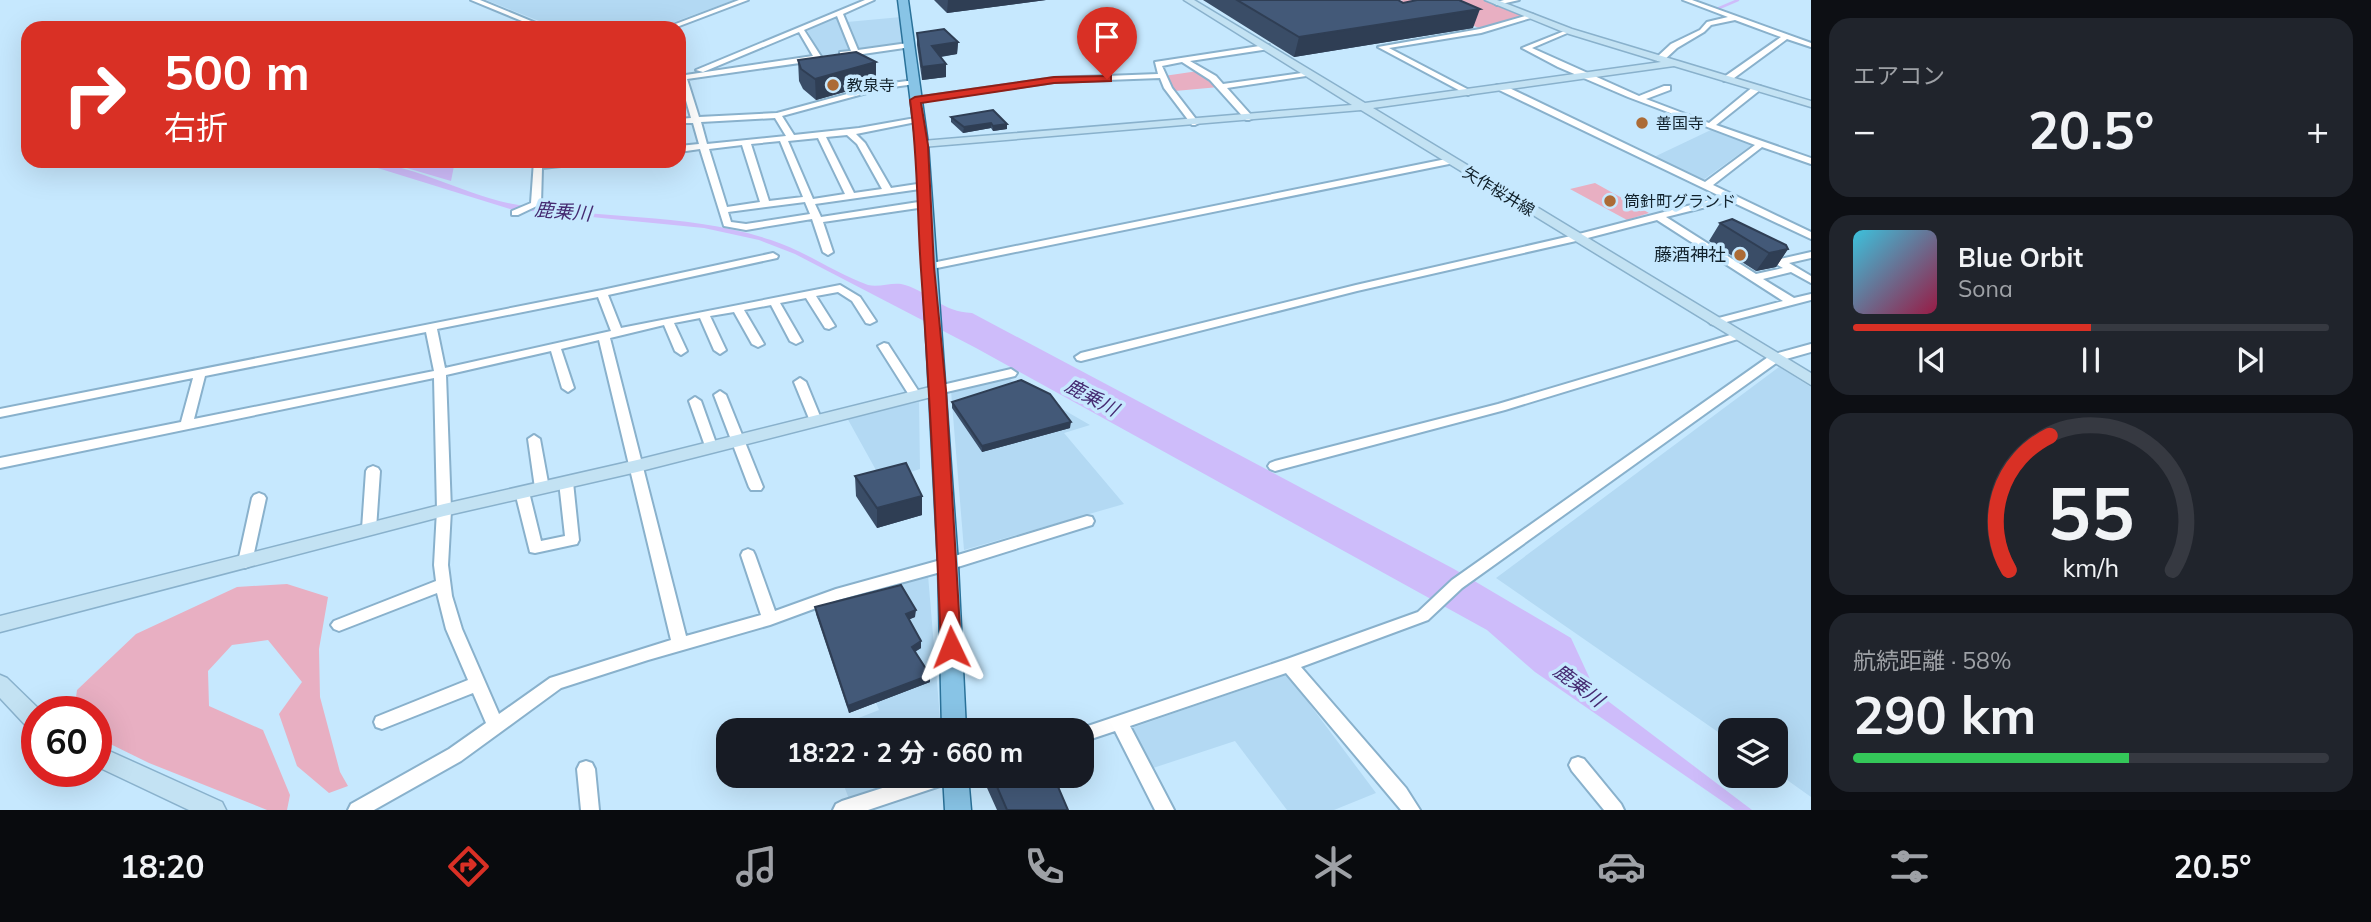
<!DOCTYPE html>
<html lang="ja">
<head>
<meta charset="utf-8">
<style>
	:root { --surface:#171b24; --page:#20242c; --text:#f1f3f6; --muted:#9ea1a6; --line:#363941; --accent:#d93025 }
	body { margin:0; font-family:Mulish,"Noto Sans JP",sans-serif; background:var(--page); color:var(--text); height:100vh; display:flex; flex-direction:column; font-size:26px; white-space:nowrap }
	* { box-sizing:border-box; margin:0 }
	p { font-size:23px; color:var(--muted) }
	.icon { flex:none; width:38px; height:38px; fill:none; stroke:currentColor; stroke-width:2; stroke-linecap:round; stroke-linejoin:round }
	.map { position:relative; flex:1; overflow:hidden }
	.drawer { display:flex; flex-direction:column; gap:18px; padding:18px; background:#0d0f14; width:560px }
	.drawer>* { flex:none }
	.top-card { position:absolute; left:21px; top:21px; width:665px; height:147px; border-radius:21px; box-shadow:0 7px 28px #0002; background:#d93025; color:#fff; overflow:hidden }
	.tools { position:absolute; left:1718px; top:718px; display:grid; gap:14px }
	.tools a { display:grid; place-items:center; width:70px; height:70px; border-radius:14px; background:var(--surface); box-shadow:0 7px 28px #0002; font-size:35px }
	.speed { position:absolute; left:21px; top:696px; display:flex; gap:14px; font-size:35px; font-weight:700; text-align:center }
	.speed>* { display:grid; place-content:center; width:91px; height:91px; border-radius:50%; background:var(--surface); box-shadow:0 7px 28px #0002; line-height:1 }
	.speed .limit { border:10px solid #d22; background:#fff; color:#111 }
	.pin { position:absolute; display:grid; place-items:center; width:60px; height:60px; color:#fff; margin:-72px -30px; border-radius:50% 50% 50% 0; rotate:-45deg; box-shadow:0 0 7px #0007 }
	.pin .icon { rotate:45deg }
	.me { position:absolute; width:77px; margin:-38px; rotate:358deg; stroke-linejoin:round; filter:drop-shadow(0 0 5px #0008) }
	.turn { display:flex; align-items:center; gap:24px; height:147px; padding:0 28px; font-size:32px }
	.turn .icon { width:91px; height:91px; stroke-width:2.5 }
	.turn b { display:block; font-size:49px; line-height:60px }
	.big { font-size:52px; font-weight:700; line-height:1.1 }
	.drawer .widget { flex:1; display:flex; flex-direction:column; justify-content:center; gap:10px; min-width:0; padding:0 24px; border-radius:21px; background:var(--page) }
	.drawer .dial { align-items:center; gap:0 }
	.dial svg { height:182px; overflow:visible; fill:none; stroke:var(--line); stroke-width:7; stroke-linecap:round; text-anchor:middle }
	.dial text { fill:var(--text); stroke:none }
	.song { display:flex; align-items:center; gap:21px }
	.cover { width:84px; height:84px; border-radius:10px; background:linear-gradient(135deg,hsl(190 70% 55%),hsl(340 70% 35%)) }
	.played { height:7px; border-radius:4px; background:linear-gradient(90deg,var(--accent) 50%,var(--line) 50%) }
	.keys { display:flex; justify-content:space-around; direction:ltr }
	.heat { display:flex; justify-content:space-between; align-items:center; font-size:38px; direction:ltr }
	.charge { height:10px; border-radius:5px; background:linear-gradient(90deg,#34c759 58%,var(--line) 0) }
	.trip { position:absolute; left:716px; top:718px; width:378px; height:70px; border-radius:21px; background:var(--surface); box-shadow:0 7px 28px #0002; font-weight:700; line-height:70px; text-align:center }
	.tabs { display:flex; height:112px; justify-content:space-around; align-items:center; background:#090b0e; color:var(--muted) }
	.tabs .icon { width:49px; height:49px }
	.tabs .on { color:var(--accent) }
	.tabs b { font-size:32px; color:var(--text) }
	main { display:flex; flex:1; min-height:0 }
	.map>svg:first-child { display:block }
	.built { fill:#b3d9f3 }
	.green { fill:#e8afc2 }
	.water { fill:#cebcfa }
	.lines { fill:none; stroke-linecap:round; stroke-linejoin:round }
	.stream { stroke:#cebcfa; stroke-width:2.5 }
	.street-casing { stroke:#89b1cc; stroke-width:4 }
	.secondary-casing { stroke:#89b1cc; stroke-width:3 }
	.primary-casing { stroke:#2a729a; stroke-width:3 }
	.street { fill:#fff; fill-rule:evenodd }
	.secondary { fill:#c3e2f3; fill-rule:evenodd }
	.primary { fill:#88c4e6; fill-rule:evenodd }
	.wall { fill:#3a4d67 }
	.shaded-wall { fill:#2f3e54 }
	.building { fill:#435978; stroke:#2f3e54; stroke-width:2 }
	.route { fill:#d93025; stroke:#8d1f18; stroke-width:2 }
	.poi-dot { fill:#ac6b36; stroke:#c6e8fe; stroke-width:2.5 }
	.labels { text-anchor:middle; stroke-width:7; stroke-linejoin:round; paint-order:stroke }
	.far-poi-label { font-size:16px; fill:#11212b; stroke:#c6e8fe; text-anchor:start }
	.far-street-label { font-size:16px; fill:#11212b; stroke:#c6e8fe }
	.poi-label { font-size:18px; fill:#11212b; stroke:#c6e8fe; text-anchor:end }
	.water-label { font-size:19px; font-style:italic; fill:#462b72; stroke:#c6e8fe }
</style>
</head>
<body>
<main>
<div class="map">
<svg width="1811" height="810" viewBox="0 0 1811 810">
	<rect width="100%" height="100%" fill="#c6e8fe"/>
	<path class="built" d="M486,0H734L658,28H557Z
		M839,16L852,52L821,56L806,28Z
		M901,17L902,43L854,49L847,22Z
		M1715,128L1756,142L1703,180L1654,157Z
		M1779,367L1811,387V797L1776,772V730H1731V741L1496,578Z
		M1008,378L1090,425L1064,433L1124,504L964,550L951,391Z
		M919,402L920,469L882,481L846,416Z
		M928,575L941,730H828L879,710L838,608Z
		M1287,674L1376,793L1334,810H1287L1235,741L1144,771L1123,731Z
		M840,775H927L849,799Z"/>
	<path class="green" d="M1404,0H1486L1525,15L1481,29L1442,12L1368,6Z
		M1198,71L1219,87L1175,91L1164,76Z
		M1595,183L1649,213L1627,220L1570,189Z
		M287,584L328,597L319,649L320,697L340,772L348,786L329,793L297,766L279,714L302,682L268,640L232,645L208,671L209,706L263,730L290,795L287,810H267L149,763L96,737V712H74L77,690L136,634L237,587Z"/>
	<path class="water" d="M355,161C409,161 460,194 513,204C599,220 687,212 771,240C805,251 835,273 868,285C880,288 894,281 905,285C931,293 942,312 972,313L1454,569L1571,638L1596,692L1752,810H1735L1535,672L1487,630L976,348L795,254L759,240L704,228L510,209Z
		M383,161H455L451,181Z"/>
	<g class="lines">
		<path class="stream" d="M1717,9L1738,0
			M1722,11L1811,43"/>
		<defs>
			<path id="street" d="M471,0H480L548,28H539Z
				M739,0H748L674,28H665Z
				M865,0H874L843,14L858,50L908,43L912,45L911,47L856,55L840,56V52L851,51L837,16L804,30L822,58L821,60L687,79L699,117L777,113L884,84L915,80V84L885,88L782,116L794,135L859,128L921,117V121L856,134L865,143L891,188L924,183L927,184V188L815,204L821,217L925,201L930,204L925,207L823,222L833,252L828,255L823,252L812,219L746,230L724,226L700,149L679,152V146L699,144L693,123H679V119L691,118L679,76L813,56L799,32L703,72L696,70ZM775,118L786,136L707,144L701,122ZM847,135L857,144L882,189L854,193L826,137ZM818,138L845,194L813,199L788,141ZM780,141L803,197L769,201L751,144ZM742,145L760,202L727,207L709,149ZM805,202L810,214L746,224L731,222L728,212Z
				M1504,0H1519L1497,5L1494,3Z
				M1683,0H1692L1811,43V47L1787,39L1730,81H1724V77L1781,37L1735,20L1711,25L1704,32L1677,48L1663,61H1657V57L1671,44L1700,30L1707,22L1728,17Z
				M1532,14L1534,15V17L1481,33L1389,48L1471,91L1472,93L1468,95L1378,47L1480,29Z
				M1567,30L1572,31L1532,48L1639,96L1664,86H1670V90L1646,99L1709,123L1754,86H1760V90L1716,125L1811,158V164L1762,147L1713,185L1811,232V239L1730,201L1666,217L1756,274L1783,268L1776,264V260L1811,252V258L1789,263L1811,276V283L1791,272L1763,279L1794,298L1811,294V300L1715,325L1711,324L1709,322L1711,320L1783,301L1657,220L1576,241L1357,291L1081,361L1077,360L1075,357L1081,353L1356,285L1575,235L1722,197L1497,89V85H1503L1705,182L1755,145L1628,97L1558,67L1522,48Z
				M1266,45H1269V49L1190,61L1216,76L1223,84L1309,72L1310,74L1306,76L1227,88L1252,116L1253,118L1249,120H1246L1210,80L1182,62L1162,66L1172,88L1199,123L1195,125H1192L1164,88L1160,78L1054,82L915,102L911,100L915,98L1054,78L1158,74L1155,62Z
				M1451,158L1455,161L1454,163L927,270L922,267L927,264Z
				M534,161H542V163L584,161L580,164L542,168L541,204L518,215H512V211L531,203Z
				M773,253L778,256L777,258L608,295L621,328L840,285L860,297L876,321L870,324L866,323L852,301L838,292L816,296L835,326L829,329L825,328L806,298L780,303L802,341L796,344L790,341L771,305L744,310L764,344L758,347L752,344L734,312L710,316L726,350L720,354L714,350L700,318L674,323L687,351L681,355L675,351L664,325L610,338L686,636L761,615L741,555L743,551L748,549L753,551L755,555L775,611L836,589L948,558L1087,516L1092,517L1094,521L1092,525L948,570L838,600L770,625L648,660L561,688L461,761L374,810H348L351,804L449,749L486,723L473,693L382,729L376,727L374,722L376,717L468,680L446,629L437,593L339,631L334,629L331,625L334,621L436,581L434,565L437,510L434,378L0,468V458L181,422L193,378L0,417V409L602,290ZM598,297L611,331L445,368L437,329ZM426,332L434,371L194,419L205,376ZM599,340L671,640L550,678L499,714L462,629L452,596L448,565L451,510L446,375L551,351L562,388L568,392L574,388L561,349Z
				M1737,333L1741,334L1743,336L1741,338L1505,410L1275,471L1270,469L1268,466L1270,463L1275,461L1498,404Z
				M884,343L888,344L921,395L919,398L915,399L909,395L878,346Z
				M1811,344V352L1779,361L1462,588L1428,620L1301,667L1406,788L1420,810H1401L1286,673L1130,726L1174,810H1155L1115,731L1082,742V730H1076L1287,659L1418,612L1452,580L1771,355Z
				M1011,369L1017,373L1015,376L938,394L932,390L938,386Z
				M800,378L806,382L822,421L820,424H812L810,421L794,382Z
				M720,391L726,395L763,487L761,490H751L749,487L714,395Z
				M695,397L701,401L717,446L716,449H706L705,446L689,401Z
				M534,435L540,439L549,488L547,491H537L535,488L528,439Z
				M373,466L378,468L380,471L376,529L374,533L369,534L364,533L362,529L366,471L368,468Z
				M566,477L571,479L573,482L579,540L577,544L572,545L535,553L530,552L515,492L517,489H527L529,492L541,541L565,536L559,482L561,479Z
				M259,493L264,495L266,498L252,562L250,566L245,568L240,566L238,562L252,498L254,495Z
				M1578,757L1584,759L1621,804L1624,810H1604L1572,771L1569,765L1572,759Z
				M586,761L592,763L595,769L599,810H581L577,769L580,763Z
				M923,775H958L955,781L868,810H833L836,804L842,801Z"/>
			<path id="secondary" d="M1184,0H1194L1365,103L1661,62L1566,33L1485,0H1497L1572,29L1811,101V107L1674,66L1373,108L1811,373V385L1361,110L922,147L916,144L922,141L1352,105Z
				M938,385L946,390L943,394L637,472L444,516L0,632V616L444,504L637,460Z
				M0,675L7,678L42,712H37V732L29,729L0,698Z
				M96,745L222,802L226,810H189L96,766Z"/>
			<path id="primary" d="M898,0H908L928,144L958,564L966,730H942L938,564L916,144Z
				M943,775H968L971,810H945Z"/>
		</defs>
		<use href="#street" class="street-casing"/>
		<use href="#secondary" class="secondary-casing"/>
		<use href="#primary" class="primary-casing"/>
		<use href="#street" class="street"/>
		<use href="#secondary" class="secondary"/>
		<use href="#primary" class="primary"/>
	</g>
	<path class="wall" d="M934,0H1046L947,13Z
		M1203,0H1398L1473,28L1294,57Z
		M917,33L958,42L957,54L941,57L946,77L922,80L917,45Z
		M798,60L876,83L816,100L803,89L799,81Z
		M951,117L1007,124V129L993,131L991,128L963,133L951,122Z
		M1720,223L1788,249L1776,267L1756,271L1709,241Z
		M952,402L1070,428L982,452L952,408Z
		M855,476L922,496V515L877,528L856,496Z
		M815,607L915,617L909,619L921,648L915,652L930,682L849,713L816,614Z
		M984,775H1053L1068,810H997L983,779Z"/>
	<path class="shaded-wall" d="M948,0H1046L947,13Z
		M1480,9L1473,28L1294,57L1299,37Z
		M958,42L957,54L931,58L932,46Z
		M876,62V83L816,100L815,79Z
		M946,64V77L922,80V67Z
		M991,123V128L963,133L964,127Z
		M1007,124V129L993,131V126Z
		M1788,249L1776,267L1756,271L1769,253Z
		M1071,422L1070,428L982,452V446Z
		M922,496V515L877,528V508Z
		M916,610L915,617L906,621V614Z
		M921,641V648L912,653V647Z
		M930,675V682L849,713L848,706Z"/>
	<path class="building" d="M1237,0H1398L1403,3L1417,0H1459L1480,9L1299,37Z
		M944,29L958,42L932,46L946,64L922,67L917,33Z
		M856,52L876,62L815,79L801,69L798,60Z
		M993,110L1007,124L993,126L991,123L964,127L951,117Z
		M1732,219L1786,245L1788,249L1769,253L1720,223Z
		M1021,380L1050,394L1071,422L982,446L952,402Z
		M906,463L922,496L877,508L855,476Z
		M901,585L916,610L906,614L921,641L912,647L930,675L848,706L815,607Z
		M992,775H1053L1068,810H1007Z"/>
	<path class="route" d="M1107,76H1111V81L1054,83L921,103L928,145L934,267L946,390L961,647L958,653L951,656L944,653L941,647C936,521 930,396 921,270C917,213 918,157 910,100L915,97L1054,77Z"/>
	<g class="poi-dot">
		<circle cx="833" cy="85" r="7"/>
		<circle cx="1642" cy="123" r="7"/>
		<circle cx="1610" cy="201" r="7"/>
		<circle cx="1740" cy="255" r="7"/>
	</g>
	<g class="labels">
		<g class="far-poi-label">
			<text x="847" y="91">教泉寺</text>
			<text x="1656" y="129">善国寺</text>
			<text x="1624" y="207">筒針町グランド</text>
		</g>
		<g class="far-street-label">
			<text transform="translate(1499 191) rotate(31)" y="6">矢作桜井線</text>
		</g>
		<g class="poi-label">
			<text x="1726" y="261">藤酒神社</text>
		</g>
		<g class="water-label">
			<text transform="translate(563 211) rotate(5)" y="7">鹿乗川</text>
			<text transform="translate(1092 397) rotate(28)" y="7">鹿乗川</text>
			<text transform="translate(1579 685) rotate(37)" y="7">鹿乗川</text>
		</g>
	</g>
</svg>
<div class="tools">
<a><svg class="icon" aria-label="layers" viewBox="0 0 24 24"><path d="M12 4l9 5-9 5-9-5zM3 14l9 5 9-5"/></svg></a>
</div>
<div class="speed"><div class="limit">60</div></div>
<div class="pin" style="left:1107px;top:79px;background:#d93025"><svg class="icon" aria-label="arrive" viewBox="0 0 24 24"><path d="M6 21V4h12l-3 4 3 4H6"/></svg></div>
<svg class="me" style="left:951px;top:647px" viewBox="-20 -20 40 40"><path d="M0-17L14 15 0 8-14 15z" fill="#d93025" stroke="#fff" stroke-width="4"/></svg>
<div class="trip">18:22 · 2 分 · 660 m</div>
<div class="top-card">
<div class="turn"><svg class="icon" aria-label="right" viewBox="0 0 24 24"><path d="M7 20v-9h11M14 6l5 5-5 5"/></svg><div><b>500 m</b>右折</div></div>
</div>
</div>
<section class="drawer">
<div class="widget"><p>エアコン</p>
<div class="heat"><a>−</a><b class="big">20.5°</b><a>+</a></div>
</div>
<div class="widget">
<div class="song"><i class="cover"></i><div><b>Blue Orbit</b><p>Sona</p></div></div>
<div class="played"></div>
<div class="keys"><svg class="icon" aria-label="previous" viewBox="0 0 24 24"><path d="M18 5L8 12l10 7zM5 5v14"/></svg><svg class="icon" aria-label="pause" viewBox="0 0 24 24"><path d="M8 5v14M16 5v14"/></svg><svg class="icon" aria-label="next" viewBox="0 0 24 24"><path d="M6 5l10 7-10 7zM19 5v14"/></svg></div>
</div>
<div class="widget dial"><svg viewBox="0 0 100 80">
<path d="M14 69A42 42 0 1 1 86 69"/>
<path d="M14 69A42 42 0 0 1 32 10" stroke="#d93025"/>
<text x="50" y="56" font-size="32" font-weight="700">55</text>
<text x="50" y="72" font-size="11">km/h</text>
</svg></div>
<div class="widget"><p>航続距離 · 58%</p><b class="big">290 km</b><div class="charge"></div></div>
</section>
</main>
<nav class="tabs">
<b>18:20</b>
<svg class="icon on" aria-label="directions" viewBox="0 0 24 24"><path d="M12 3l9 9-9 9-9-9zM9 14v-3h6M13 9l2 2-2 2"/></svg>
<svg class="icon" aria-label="music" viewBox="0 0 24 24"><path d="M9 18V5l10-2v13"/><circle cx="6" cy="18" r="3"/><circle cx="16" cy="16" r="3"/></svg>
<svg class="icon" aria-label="phone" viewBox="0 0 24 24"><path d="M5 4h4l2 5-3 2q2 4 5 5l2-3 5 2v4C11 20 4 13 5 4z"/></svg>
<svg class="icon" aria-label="climate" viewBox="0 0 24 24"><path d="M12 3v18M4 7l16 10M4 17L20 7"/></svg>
<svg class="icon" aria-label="car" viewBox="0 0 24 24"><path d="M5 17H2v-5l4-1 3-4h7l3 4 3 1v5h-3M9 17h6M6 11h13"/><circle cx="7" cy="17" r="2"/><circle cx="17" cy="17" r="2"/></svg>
<svg class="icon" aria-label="filters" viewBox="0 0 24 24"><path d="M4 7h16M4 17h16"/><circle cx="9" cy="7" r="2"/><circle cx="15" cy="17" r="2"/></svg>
<b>20.5°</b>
</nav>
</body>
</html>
